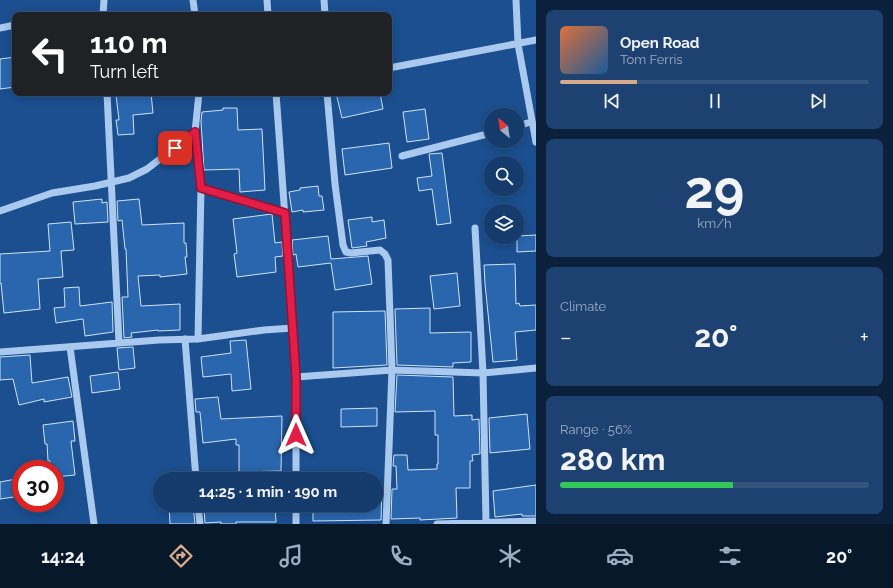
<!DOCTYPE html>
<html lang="en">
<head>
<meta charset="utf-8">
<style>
	:root { --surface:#143b6b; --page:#1d4271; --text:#f1f3f6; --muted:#9dadc1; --line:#33557e; --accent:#d6ab8b }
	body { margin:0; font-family:Raleway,sans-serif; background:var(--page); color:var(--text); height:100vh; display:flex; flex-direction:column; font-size:15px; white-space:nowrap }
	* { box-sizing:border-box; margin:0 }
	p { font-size:13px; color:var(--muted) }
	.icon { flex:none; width:22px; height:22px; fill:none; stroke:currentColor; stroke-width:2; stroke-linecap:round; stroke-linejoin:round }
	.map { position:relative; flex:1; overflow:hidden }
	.sheet { display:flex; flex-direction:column; gap:10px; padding:10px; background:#0b203b; width:357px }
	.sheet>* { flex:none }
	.banner { position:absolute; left:12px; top:12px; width:380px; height:84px; border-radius:8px; box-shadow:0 2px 10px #0003,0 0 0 1px var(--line); background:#202124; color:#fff; overflow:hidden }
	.needle { width:26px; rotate:331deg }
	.buttons { position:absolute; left:484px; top:108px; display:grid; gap:8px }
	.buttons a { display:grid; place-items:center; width:40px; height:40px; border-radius:50%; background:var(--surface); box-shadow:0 2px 10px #0003,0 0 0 1px var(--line); font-size:20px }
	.speed { position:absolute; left:12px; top:460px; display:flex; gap:8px; font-size:20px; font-weight:700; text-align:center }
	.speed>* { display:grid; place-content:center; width:52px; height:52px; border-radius:50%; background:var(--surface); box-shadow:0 2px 10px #0003,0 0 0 1px var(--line); line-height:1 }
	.speed .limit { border:6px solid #d22; background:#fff; color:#111 }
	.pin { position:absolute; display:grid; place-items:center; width:34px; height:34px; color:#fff; margin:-17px; border-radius:8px; box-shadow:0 2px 6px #0006 }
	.me { position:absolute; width:44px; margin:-22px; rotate:0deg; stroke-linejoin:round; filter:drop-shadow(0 0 3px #0008) }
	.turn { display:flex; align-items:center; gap:14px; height:84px; padding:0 12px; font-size:18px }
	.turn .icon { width:52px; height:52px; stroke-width:2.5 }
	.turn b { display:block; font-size:28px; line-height:34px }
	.big { font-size:30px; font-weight:700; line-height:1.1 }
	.sheet .widget { flex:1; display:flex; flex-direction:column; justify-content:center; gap:6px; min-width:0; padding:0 14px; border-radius:8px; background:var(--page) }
	.sheet .dial { align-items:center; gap:0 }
	.dial b { font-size:52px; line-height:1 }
	.song { display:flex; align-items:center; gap:12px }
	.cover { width:48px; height:48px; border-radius:6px; background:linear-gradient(135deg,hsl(20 70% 55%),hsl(210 70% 35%)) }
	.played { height:4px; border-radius:2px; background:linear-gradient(90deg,var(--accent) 25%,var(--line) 25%) }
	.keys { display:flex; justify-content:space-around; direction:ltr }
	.heat { display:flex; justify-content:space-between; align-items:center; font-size:22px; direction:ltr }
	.charge { height:6px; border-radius:3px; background:linear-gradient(90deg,#34c759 56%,var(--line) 0) }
	.trip { position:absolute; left:153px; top:472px; width:230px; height:40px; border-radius:20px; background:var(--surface); box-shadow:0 2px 10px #0003,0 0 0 1px var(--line); font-weight:700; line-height:40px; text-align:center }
	.tabs { display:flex; height:64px; justify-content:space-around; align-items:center; background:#08182b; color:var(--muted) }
	.tabs .icon { width:28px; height:28px }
	.tabs .selected { color:var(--accent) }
	.tabs b { font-size:18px; color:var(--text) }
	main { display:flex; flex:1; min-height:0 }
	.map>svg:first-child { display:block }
	.building { fill:#2a66ad; stroke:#cfe3fa }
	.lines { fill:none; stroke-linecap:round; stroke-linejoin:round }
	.minor { stroke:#a9c9ee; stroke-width:7 }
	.route-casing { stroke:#92132f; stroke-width:10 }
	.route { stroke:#e11d48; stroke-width:7 }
</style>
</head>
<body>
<main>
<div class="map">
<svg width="536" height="524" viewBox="0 0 536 524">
	<rect width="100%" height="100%" fill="#1b4f8f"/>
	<path class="building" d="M15,57V87L0,89V59Z
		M130,93H151L153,113L133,115L134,134L118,135L116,120H119L116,95Z
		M336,93H380L383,109L342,118Z
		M223,108H237L238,130L262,129L265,190L240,192L239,169L204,170L201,121L202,112L223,110Z
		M425,109L429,139L407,142L403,112Z
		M389,143L392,168L345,175L342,149Z
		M442,153L451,223L437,225L432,189L419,191L417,178L432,176L429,154Z
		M318,186L319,196H322L324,210L303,212V210L292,212L289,192L300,190V188Z
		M102,199V203L107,202L108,222L75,224L73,202Z
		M139,199L142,225L184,223V243H186L187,257H185L187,274L160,277V275L138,276L141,306L180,304V330L158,331V330L131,333L132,337L124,338L122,297H128L126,249H125L122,220L118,221L117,201Z
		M272,214L275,243L282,242L283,256L275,257L276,272L237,277L234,254L237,253L233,219Z
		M372,217V222L384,220L386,238L366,242L367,246L352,248L348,220Z
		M71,222L74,250L61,251L63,277L38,279L40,309L4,313L1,283L0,284V254L50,251L48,224Z
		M536,235V251L517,252V236Z
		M328,236L331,259L368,256L372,284L335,290L331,263L298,267L296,254L293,255L292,240Z
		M515,264L516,304L519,303L520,306L536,305V330L515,332L517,360L493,362L485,284L484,265Z
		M457,273L460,306L434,309L430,276Z
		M79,287L80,306L112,302L113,332L85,336L83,319L56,323L54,308L65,307L64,288Z
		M430,308V333L471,332V362L453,363V367L397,365L395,309Z
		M385,311L387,365L333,368V312Z
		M246,340L251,389L232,391L231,374L203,377L201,357L231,353L230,341Z
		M133,347L135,368L119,370L117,348Z
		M30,355L32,383L68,377L72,397L44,402V399L19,405L13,379L0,380V357Z
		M118,372L120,389L92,393L90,376Z
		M397,375L453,377L454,416L472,415V420L479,419L480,454L472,455L473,461H470V488H456L457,518L420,520V518L391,519L392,489H397L396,466H393L394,455H407L408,470L437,469V464H438V435H435V411L395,412Z
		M218,397L221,419L282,416L281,471L239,472V445H236V439L203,443L200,412H196L195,399Z
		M377,408V426L341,427V409Z
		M527,414L530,449L490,453L489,418Z
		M73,421L75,441H71L75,475L55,477V469H51L50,461H48L47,444H45L43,425Z
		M21,478V496L0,499V482Z
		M536,485V516H522V514L495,517L493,491Z
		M376,489H382L381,520L313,521V505H376Z
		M169,505H193L195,524H170Z
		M221,505H235V507L275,505L276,522H236V524H221V522L205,523L204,510L221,509Z"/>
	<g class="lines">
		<path class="minor" d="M193,0L195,15
			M267,0L268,15
			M324,0L325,15
			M516,0L518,44L536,142
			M103,15L104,0
			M0,28L15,25
			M389,68L536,40
			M107,93L119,343
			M276,93L293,328
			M327,93L335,184L343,245L346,252L351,253L380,250L385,254L388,260L392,370L386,524
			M517,126L531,122
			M402,156L491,133
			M201,188L285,213
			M0,211L52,193L95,186L129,178L147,169L195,132
			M475,228L483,373L486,522
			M185,339L196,479
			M198,339L201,188L195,132L199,93
			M70,347L94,524
			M0,352L159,340L198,339L264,330L293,328L296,377L392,370L483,373L536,368
			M296,377V479
			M198,505L200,524
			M296,505V524
			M437,524L536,521"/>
	</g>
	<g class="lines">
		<defs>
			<path id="route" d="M175,148L195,132L201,188L285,213L296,377V435"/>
		</defs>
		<use href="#route" class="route-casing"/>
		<use href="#route" class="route"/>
	</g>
</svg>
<div class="buttons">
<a><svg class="needle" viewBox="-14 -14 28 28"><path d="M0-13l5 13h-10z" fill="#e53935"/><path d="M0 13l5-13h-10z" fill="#9dadc1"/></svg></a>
<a><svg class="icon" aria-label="search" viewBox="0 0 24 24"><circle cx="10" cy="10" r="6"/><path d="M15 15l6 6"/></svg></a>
<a><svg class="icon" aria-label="layers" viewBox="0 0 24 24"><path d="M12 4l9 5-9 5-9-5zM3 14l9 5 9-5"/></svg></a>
</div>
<div class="speed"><div class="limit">30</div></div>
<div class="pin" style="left:175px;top:148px;background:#d93025"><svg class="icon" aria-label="arrive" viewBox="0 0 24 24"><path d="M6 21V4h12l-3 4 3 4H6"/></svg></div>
<svg class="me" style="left:296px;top:435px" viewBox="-20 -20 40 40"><path d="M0-17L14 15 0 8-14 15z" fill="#e11d48" stroke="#fff" stroke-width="4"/></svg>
<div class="trip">14:25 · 1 min · 190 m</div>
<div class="banner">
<div class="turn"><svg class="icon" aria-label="left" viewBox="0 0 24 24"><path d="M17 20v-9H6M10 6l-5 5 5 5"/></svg><div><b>110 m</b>Turn left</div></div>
</div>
</div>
<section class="sheet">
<div class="widget">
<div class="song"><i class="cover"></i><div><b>Open Road</b><p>Tom Ferris</p></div></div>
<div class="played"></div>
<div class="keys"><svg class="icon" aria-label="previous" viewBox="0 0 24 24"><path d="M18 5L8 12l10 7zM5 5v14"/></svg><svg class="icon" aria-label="pause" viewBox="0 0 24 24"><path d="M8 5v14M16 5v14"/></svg><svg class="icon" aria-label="next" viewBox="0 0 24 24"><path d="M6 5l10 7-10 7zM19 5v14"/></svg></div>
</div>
<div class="widget dial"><b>29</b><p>km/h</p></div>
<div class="widget"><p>Climate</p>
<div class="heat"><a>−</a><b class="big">20°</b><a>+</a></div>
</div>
<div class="widget"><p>Range · 56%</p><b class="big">280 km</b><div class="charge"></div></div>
</section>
</main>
<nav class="tabs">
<b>14:24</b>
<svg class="icon selected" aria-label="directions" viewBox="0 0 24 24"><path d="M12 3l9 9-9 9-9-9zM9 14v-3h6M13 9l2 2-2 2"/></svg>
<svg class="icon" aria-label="music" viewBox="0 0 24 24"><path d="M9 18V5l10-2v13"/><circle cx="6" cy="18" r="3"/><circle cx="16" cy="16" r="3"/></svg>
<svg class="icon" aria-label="phone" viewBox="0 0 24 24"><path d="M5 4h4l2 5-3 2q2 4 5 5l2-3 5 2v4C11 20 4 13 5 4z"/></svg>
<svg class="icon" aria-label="climate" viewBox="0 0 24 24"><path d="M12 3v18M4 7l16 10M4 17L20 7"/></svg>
<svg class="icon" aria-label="car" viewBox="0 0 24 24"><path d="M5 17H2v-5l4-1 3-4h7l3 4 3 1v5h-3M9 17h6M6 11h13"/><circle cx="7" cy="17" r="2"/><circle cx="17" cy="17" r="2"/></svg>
<svg class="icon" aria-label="filters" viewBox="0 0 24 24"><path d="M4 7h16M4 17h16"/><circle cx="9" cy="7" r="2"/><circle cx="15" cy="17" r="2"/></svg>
<b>20°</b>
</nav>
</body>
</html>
